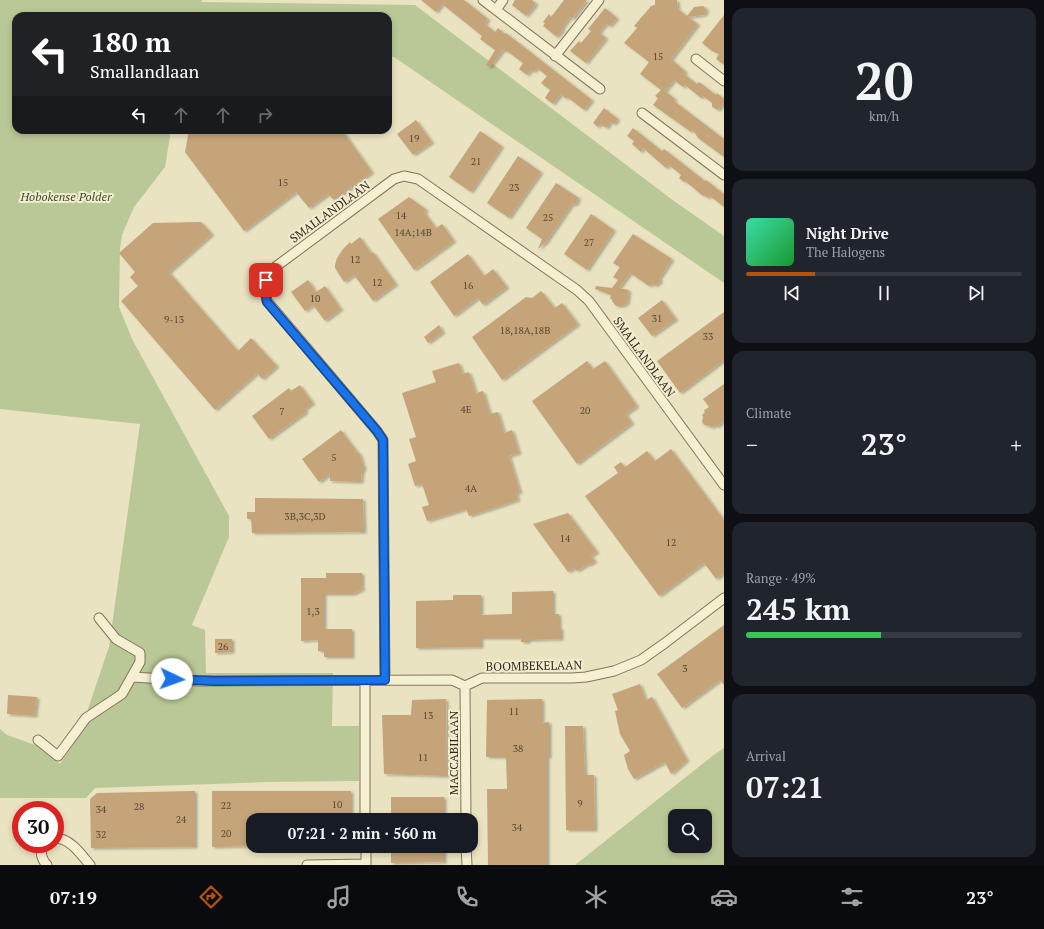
<!DOCTYPE html>
<html lang="en">
<head>
<meta charset="utf-8">
<style>
	:root { --surface:#171b24; --page:#20242c; --text:#f1f3f6; --muted:#9ea1a6; --line:#363941; --accent:#b45309 }
	body { margin:0; font-family:"PT Serif",serif; background:var(--page); color:var(--text); height:100vh; display:flex; flex-direction:column; font-size:15px; white-space:nowrap }
	* { box-sizing:border-box; margin:0 }
	p { font-size:13px; color:var(--muted) }
	.icon { flex:none; width:22px; height:22px; fill:none; stroke:currentColor; stroke-width:2; stroke-linecap:round; stroke-linejoin:round }
	.map { position:relative; flex:1; overflow:hidden }
	.sheet { display:flex; flex-direction:column; gap:8px; padding:8px; background:#0d0f14; width:320px }
	.sheet>* { flex:none }
	.guide { position:absolute; left:12px; top:12px; width:380px; height:122px; border-radius:12px; box-shadow:0 2px 6px #0003; background:#202124; color:#fff; overflow:hidden }
	.controls { position:absolute; left:668px; top:809px; display:grid; gap:8px }
	.controls a { display:grid; place-items:center; width:44px; height:44px; border-radius:8px; background:var(--surface); box-shadow:0 2px 6px #0003; font-size:20px }
	.speed { position:absolute; left:12px; top:801px; display:flex; gap:8px; font-size:20px; font-weight:700; text-align:center }
	.speed>* { display:grid; place-content:center; width:52px; height:52px; border-radius:50%; background:var(--surface); box-shadow:0 2px 6px #0003; line-height:1 }
	.speed .limit { border:6px solid #d22; background:#fff; color:#111 }
	.pin { position:absolute; display:grid; place-items:center; width:34px; height:34px; color:#fff; margin:-17px; border-radius:8px; box-shadow:0 2px 6px #0006 }
	.me { position:absolute; width:44px; margin:-22px; rotate:93deg; stroke-linejoin:round; filter:drop-shadow(0 0 3px #0008) }
	.turn { display:flex; align-items:center; gap:14px; height:84px; padding:0 12px; font-size:18px }
	.turn .icon { width:52px; height:52px; stroke-width:2.5 }
	.turn b { display:block; font-size:28px; line-height:34px }
	.lanes { display:flex; align-items:center; height:38px; padding:0 12px; background:#0003; justify-content:center; gap:20px; direction:ltr }
	.lanes .off { opacity:.35 }
	.big { font-size:30px; font-weight:800; line-height:1.1 }
	.sheet .tile { flex:1; display:flex; flex-direction:column; justify-content:center; gap:6px; min-width:0; padding:0 14px; border-radius:12px; background:var(--page) }
	.sheet .dial { align-items:center; gap:0 }
	.dial b { font-size:52px; line-height:1 }
	.song { display:flex; align-items:center; gap:12px }
	.cover { width:48px; height:48px; border-radius:6px; background:linear-gradient(135deg,hsl(160 70% 55%),hsl(130 70% 35%)) }
	.played { height:4px; border-radius:2px; background:linear-gradient(90deg,var(--accent) 25%,var(--line) 25%) }
	.keys { display:flex; justify-content:space-around; direction:ltr }
	.heat { display:flex; justify-content:space-between; align-items:center; font-size:22px; direction:ltr }
	.charge { height:6px; border-radius:3px; background:linear-gradient(90deg,#34c759 49%,var(--line) 0) }
	.trip { position:absolute; left:246px; top:813px; width:232px; height:40px; border-radius:12px; background:var(--surface); box-shadow:0 2px 6px #0003; font-weight:800; line-height:40px; text-align:center }
	.menu { display:flex; height:64px; justify-content:space-around; align-items:center; background:#090b0e; color:var(--muted) }
	.menu .icon { width:28px; height:28px }
	.menu .on { color:var(--accent) }
	.menu b { font-size:18px; color:var(--text) }
	main { display:flex; flex:1; min-height:0 }
	.map>svg:first-child { display:block }
	.green { fill:#bac796; fill-rule:evenodd }
	.building { fill:#c5a47a; filter:url(#shadow) }
	.lines { fill:none; stroke-linecap:round; stroke-linejoin:round }
	.street-casing { stroke:#82755a; stroke-width:11 }
	.street { stroke:#f6f0d3; stroke-width:9 }
	.route-casing { stroke:#114b97; stroke-width:10 }
	.route { stroke:#1a73e8; stroke-width:7 }
	.labels { text-anchor:middle; stroke-width:4; stroke-linejoin:round; paint-order:stroke }
	.number-label { font-size:10px; fill:#584934 }
	.park-label { font-size:12px; font-style:italic; fill:#3e4d25; stroke:#f2edd0 }
	.street-label { font-size:12px; fill:#332b1d; stroke:#f2edd0 }
</style>
</head>
<body>
<main>
<div class="map">
<svg width="724" height="865" viewBox="0 0 724 865">
	<defs>
		<filter id="shadow"><feDropShadow dx="2.5" dy="1.5" stdDeviation="1" flood-color="#0004"/></filter>
	</defs>
	<rect width="100%" height="100%" fill="#eae3c1"/>
	<path class="green" d="M0,0H202L201,2L415,5L674,201L724,236V283L394,57H388V16H16V130H171L165,167L134,207L122,235L120,249L119,307L132,339L229,516V537L192,625L205,630L206,673H333L332,726H359V781L268,782L95,788L86,798H0V729L7,735L38,746L60,764L88,721V709L109,647L140,424L0,409Z
		M724,748V865H575L715,754ZM675,816H705V846H675Z"/>
	<path class="building" d="M421,0H464L488,19L485,24L495,32L498,28L505,34L506,33L592,100L584,110L567,97L566,99L561,94L553,104L545,98L550,90L541,83L547,76L537,68L534,72L531,70L527,75L519,69L523,63L507,51V52L503,50L490,67L486,65L495,50L480,39L482,36L442,4L436,12Z
		M515,0H532L536,4L526,16L512,5Z
		M564,0H587L573,18L570,17L562,28L563,29L557,37L543,26L545,23L543,22L549,14L551,17Z
		M655,0H677L678,9L687,16L694,7L703,6L707,10L704,15L688,17L698,24L671,59L686,72L684,74L697,84L699,82L716,95L717,93L724,99V103L718,110L712,107V103L703,96L701,98L685,85L683,87L674,80L665,91L675,99L674,101L724,139V157L698,138L693,130L691,132L653,105L658,98L655,96L661,90L640,74L649,62L624,43L637,28L634,26L651,6L655,5Z
		M605,8L617,18L610,26L606,24L599,32L606,38L586,63L570,51L579,41L581,43L591,31L588,29Z
		M724,15V65L716,59L719,54L712,51L702,43Z
		M604,108L618,119L614,124L610,122L607,128L600,124L598,127L593,123Z
		M416,120L432,142L413,155L397,134Z
		M633,128L662,151L664,149L705,181L706,180L724,194V207L710,196L708,198L704,195L703,196L685,181L684,182L679,178L681,175L669,165L666,168L643,148L641,152L632,144L634,141L627,136Z
		M189,130H342L372,172L334,200L328,194L309,208L296,192L244,231L185,152Z
		M480,131L502,146L471,192L449,177Z
		M518,156L541,172L509,218L487,203Z
		M556,183L579,198L575,205L572,204L546,242L538,249L542,239L526,228Z
		M409,197L427,210L424,212L436,228L442,224L454,241L414,270L378,219Z
		M591,214L614,230L587,270L564,254Z
		M201,222L212,234L169,272L238,351L251,338L277,366L262,379L257,373L215,410L121,301L138,286L130,277L135,272L119,253L153,223Z
		M633,234L672,259L659,279L661,281L655,286L653,284L649,286L630,273L619,288L629,290L627,303L622,306H616L612,301V299H610L611,295L595,289L596,286L612,288L618,280L613,277L620,267L613,263Z
		M360,237L371,253L373,252L396,284L373,301L354,275L344,282L335,268V265L337,258L343,249L350,242L351,244Z
		M468,254L484,276L493,269L507,287L483,305L478,298L454,316L430,282Z
		M308,280L316,292L325,286L341,309L325,321L313,305L305,311L291,292Z
		M541,291L555,308L562,303L578,324L502,380L472,337L526,297L532,298Z
		M662,300L676,319L652,336L638,318Z
		M724,312V360L680,393L657,361Z
		M439,325L443,332L428,343L424,337Z
		M587,361L593,369L605,361L637,406L626,414L632,423L577,464L532,401Z
		M459,363L463,374L469,372L476,393L483,391L490,414L498,412L504,433L512,430L519,453L509,456L520,492L516,493L518,500L469,516L466,509L427,521L422,507L429,505L422,484L415,486L408,464L416,461L409,439L416,437L402,393L436,382L432,371Z
		M724,384V421L716,427L715,425L711,428L710,426L704,425L702,422L703,417L702,415L705,412L704,410L709,407L703,399Z
		M300,385L313,403L305,409L306,412L269,439L252,416L289,388L291,391Z
		M341,430L358,453L359,452L364,468L363,471H362L361,482L330,481V474L319,482L302,459Z
		M671,449L724,520V573L716,579L704,563L659,596L585,496L618,473L614,467L621,462L625,467L647,451L655,461Z
		M255,498L363,499L364,532L252,533L251,519H247V512H255Z
		M568,513L597,552L591,556L595,561L589,565L588,564L577,571L574,568L568,572L533,524Z
		M326,573H362V586L363,589L353,594H324V629H352V657H324V651H318V640L301,641V578H326Z
		M553,591V614H559V628H561V639L528,640V642H521V638H481V647L416,648V601L453,600V595H481V615L512,614V592Z
		M724,625V685L720,680L682,708L657,674Z
		M215,639H232V652L215,653Z
		M640,684L646,700L652,697L687,760L671,774L665,762L634,779L628,769L624,755L630,751L620,734L615,711L618,710L612,694Z
		M8,695L37,697L35,716L7,714Z
		M446,699L447,776L384,774L382,715H411L412,700Z
		M542,699V723L549,722V757H547V865H488L487,789H507L506,757H486L487,700Z
		M565,726H583L585,775H594L595,830H566Z
		M195,791V847L91,848L90,799L97,793Z
		M212,791H351V820H253V846L212,847Z
		M391,797H444V820H391Z
		M391,846H444V862L391,863Z"/>
	<g class="lines">
		<defs>
			<path id="street" d="M483,0L600,89
				M496,10L503,0
				M555,56L599,0
				M696,59L724,81
				M642,113L724,175
				M132,677L199,681L452,680L465,686
				M385,680L383,440L377,431L267,301C264,285 265,282 274,268L394,179L404,176L418,179L577,290L589,301L724,485
				M365,681V820
				M465,686L482,678H572L586,677L614,671L641,660L665,643L724,598
				M465,686L466,820
				M38,740L58,756L86,718L122,694L140,662V653L116,639L99,618
				M55,838C70,838 81,854 90,865
				M43,844C40,852 41,859 47,865
				M466,846L467,865
				M307,865L366,864V846"/>
		</defs>
		<use href="#street" class="street-casing"/>
		<use href="#street" class="street"/>
	</g>
	<g class="lines">
		<defs>
			<path id="route" d="M172,679L214,681L385,680L383,440L377,431L267,302L265,291L266,280"/>
		</defs>
		<use href="#route" class="route-casing"/>
		<use href="#route" class="route"/>
	</g>
	<g class="labels">
		<g class="number-label">
			<text x="658" y="60">15</text>
			<text x="414" y="142">19</text>
			<text x="476" y="165">21</text>
			<text x="283" y="186">15</text>
			<text x="514" y="191">23</text>
			<text x="401" y="219">14</text>
			<text x="548" y="221">25</text>
			<text x="413" y="236">14A;14B</text>
			<text x="589" y="246">27</text>
			<text x="355" y="263">12</text>
			<text x="377" y="286">12</text>
			<text x="468" y="289">16</text>
			<text x="315" y="302">10</text>
			<text x="657" y="322">31</text>
			<text x="174" y="323">9-13</text>
			<text x="525" y="334">18,18A,18B</text>
			<text x="708" y="340">33</text>
			<text x="466" y="413">4E</text>
			<text x="585" y="414">20</text>
			<text x="282" y="415">7</text>
			<text x="334" y="461">5</text>
			<text x="471" y="492">4A</text>
			<text x="305" y="520">3B,3C,3D</text>
			<text x="565" y="542">14</text>
			<text x="671" y="546">12</text>
			<text x="313" y="615">1,3</text>
			<text x="223" y="650">26</text>
			<text x="685" y="672">3</text>
			<text x="514" y="715">11</text>
			<text x="428" y="719">13</text>
			<text x="518" y="752">38</text>
			<text x="423" y="761">11</text>
			<text x="580" y="807">9</text>
			<text x="337" y="808">10</text>
			<text x="226" y="809">22</text>
			<text x="139" y="810">28</text>
			<text x="101" y="813">34</text>
			<text x="181" y="823">24</text>
			<text x="517" y="831">34</text>
			<text x="226" y="837">20</text>
			<text x="101" y="838">32</text>
		</g>
		<g class="park-label">
			<text x="66" y="201">Hobokense Polder</text>
		</g>
		<g class="street-label">
			<text transform="translate(330 212) rotate(-36)" y="4">SMALLANDLAAN</text>
			<text transform="translate(644 357) rotate(54)" y="4">SMALLANDLAAN</text>
			<text transform="translate(534 666) rotate(-1)" y="4">BOOMBEKELAAN</text>
			<text transform="translate(454 753) rotate(-90)" y="4">MACCABILAAN</text>
		</g>
	</g>
</svg>
<div class="controls">
<a><svg class="icon" aria-label="search" viewBox="0 0 24 24"><circle cx="10" cy="10" r="6"/><path d="M15 15l6 6"/></svg></a>
</div>
<div class="speed"><div class="limit">30</div></div>
<div class="pin" style="left:266px;top:280px;background:#d93025"><svg class="icon" aria-label="arrive" viewBox="0 0 24 24"><path d="M6 21V4h12l-3 4 3 4H6"/></svg></div>
<svg class="me" style="left:172px;top:679px" viewBox="-20 -20 40 40"><circle r="19" fill="#fff"/><path d="M0-13L10 11 0 6-10 11z" fill="#1a73e8"/></svg>
<div class="trip">07:21 · 2 min · 560 m</div>
<div class="guide">
<div class="turn"><svg class="icon" aria-label="left" viewBox="0 0 24 24"><path d="M17 20v-9H6M10 6l-5 5 5 5"/></svg><div><b>180 m</b>Smallandlaan</div></div>
<div class="lanes"><svg class="icon" aria-label="left" viewBox="0 0 24 24"><path d="M17 20v-9H6M10 6l-5 5 5 5"/></svg><svg class="icon off" aria-label="ahead" viewBox="0 0 24 24"><path d="M12 20V5M6 11l6-6 6 6"/></svg><svg class="icon off" aria-label="ahead" viewBox="0 0 24 24"><path d="M12 20V5M6 11l6-6 6 6"/></svg><svg class="icon off" aria-label="right" viewBox="0 0 24 24"><path d="M7 20v-9h11M14 6l5 5-5 5"/></svg></div>
</div>
</div>
<section class="sheet">
<div class="tile dial"><b>20</b><p>km/h</p></div>
<div class="tile">
<div class="song"><i class="cover"></i><div><b>Night Drive</b><p>The Halogens</p></div></div>
<div class="played"></div>
<div class="keys"><svg class="icon" aria-label="previous" viewBox="0 0 24 24"><path d="M18 5L8 12l10 7zM5 5v14"/></svg><svg class="icon" aria-label="pause" viewBox="0 0 24 24"><path d="M8 5v14M16 5v14"/></svg><svg class="icon" aria-label="next" viewBox="0 0 24 24"><path d="M6 5l10 7-10 7zM19 5v14"/></svg></div>
</div>
<div class="tile"><p>Climate</p>
<div class="heat"><a>−</a><b class="big">23°</b><a>+</a></div>
</div>
<div class="tile"><p>Range · 49%</p><b class="big">245 km</b><div class="charge"></div></div>
<div class="tile"><p>Arrival</p><b class="big">07:21</b></div>
</section>
</main>
<nav class="menu">
<b>07:19</b>
<svg class="icon on" aria-label="directions" viewBox="0 0 24 24"><path d="M12 3l9 9-9 9-9-9zM9 14v-3h6M13 9l2 2-2 2"/></svg>
<svg class="icon" aria-label="music" viewBox="0 0 24 24"><path d="M9 18V5l10-2v13"/><circle cx="6" cy="18" r="3"/><circle cx="16" cy="16" r="3"/></svg>
<svg class="icon" aria-label="phone" viewBox="0 0 24 24"><path d="M5 4h4l2 5-3 2q2 4 5 5l2-3 5 2v4C11 20 4 13 5 4z"/></svg>
<svg class="icon" aria-label="climate" viewBox="0 0 24 24"><path d="M12 3v18M4 7l16 10M4 17L20 7"/></svg>
<svg class="icon" aria-label="car" viewBox="0 0 24 24"><path d="M5 17H2v-5l4-1 3-4h7l3 4 3 1v5h-3M9 17h6M6 11h13"/><circle cx="7" cy="17" r="2"/><circle cx="17" cy="17" r="2"/></svg>
<svg class="icon" aria-label="filters" viewBox="0 0 24 24"><path d="M4 7h16M4 17h16"/><circle cx="9" cy="7" r="2"/><circle cx="15" cy="17" r="2"/></svg>
<b>23°</b>
</nav>
</body>
</html>
